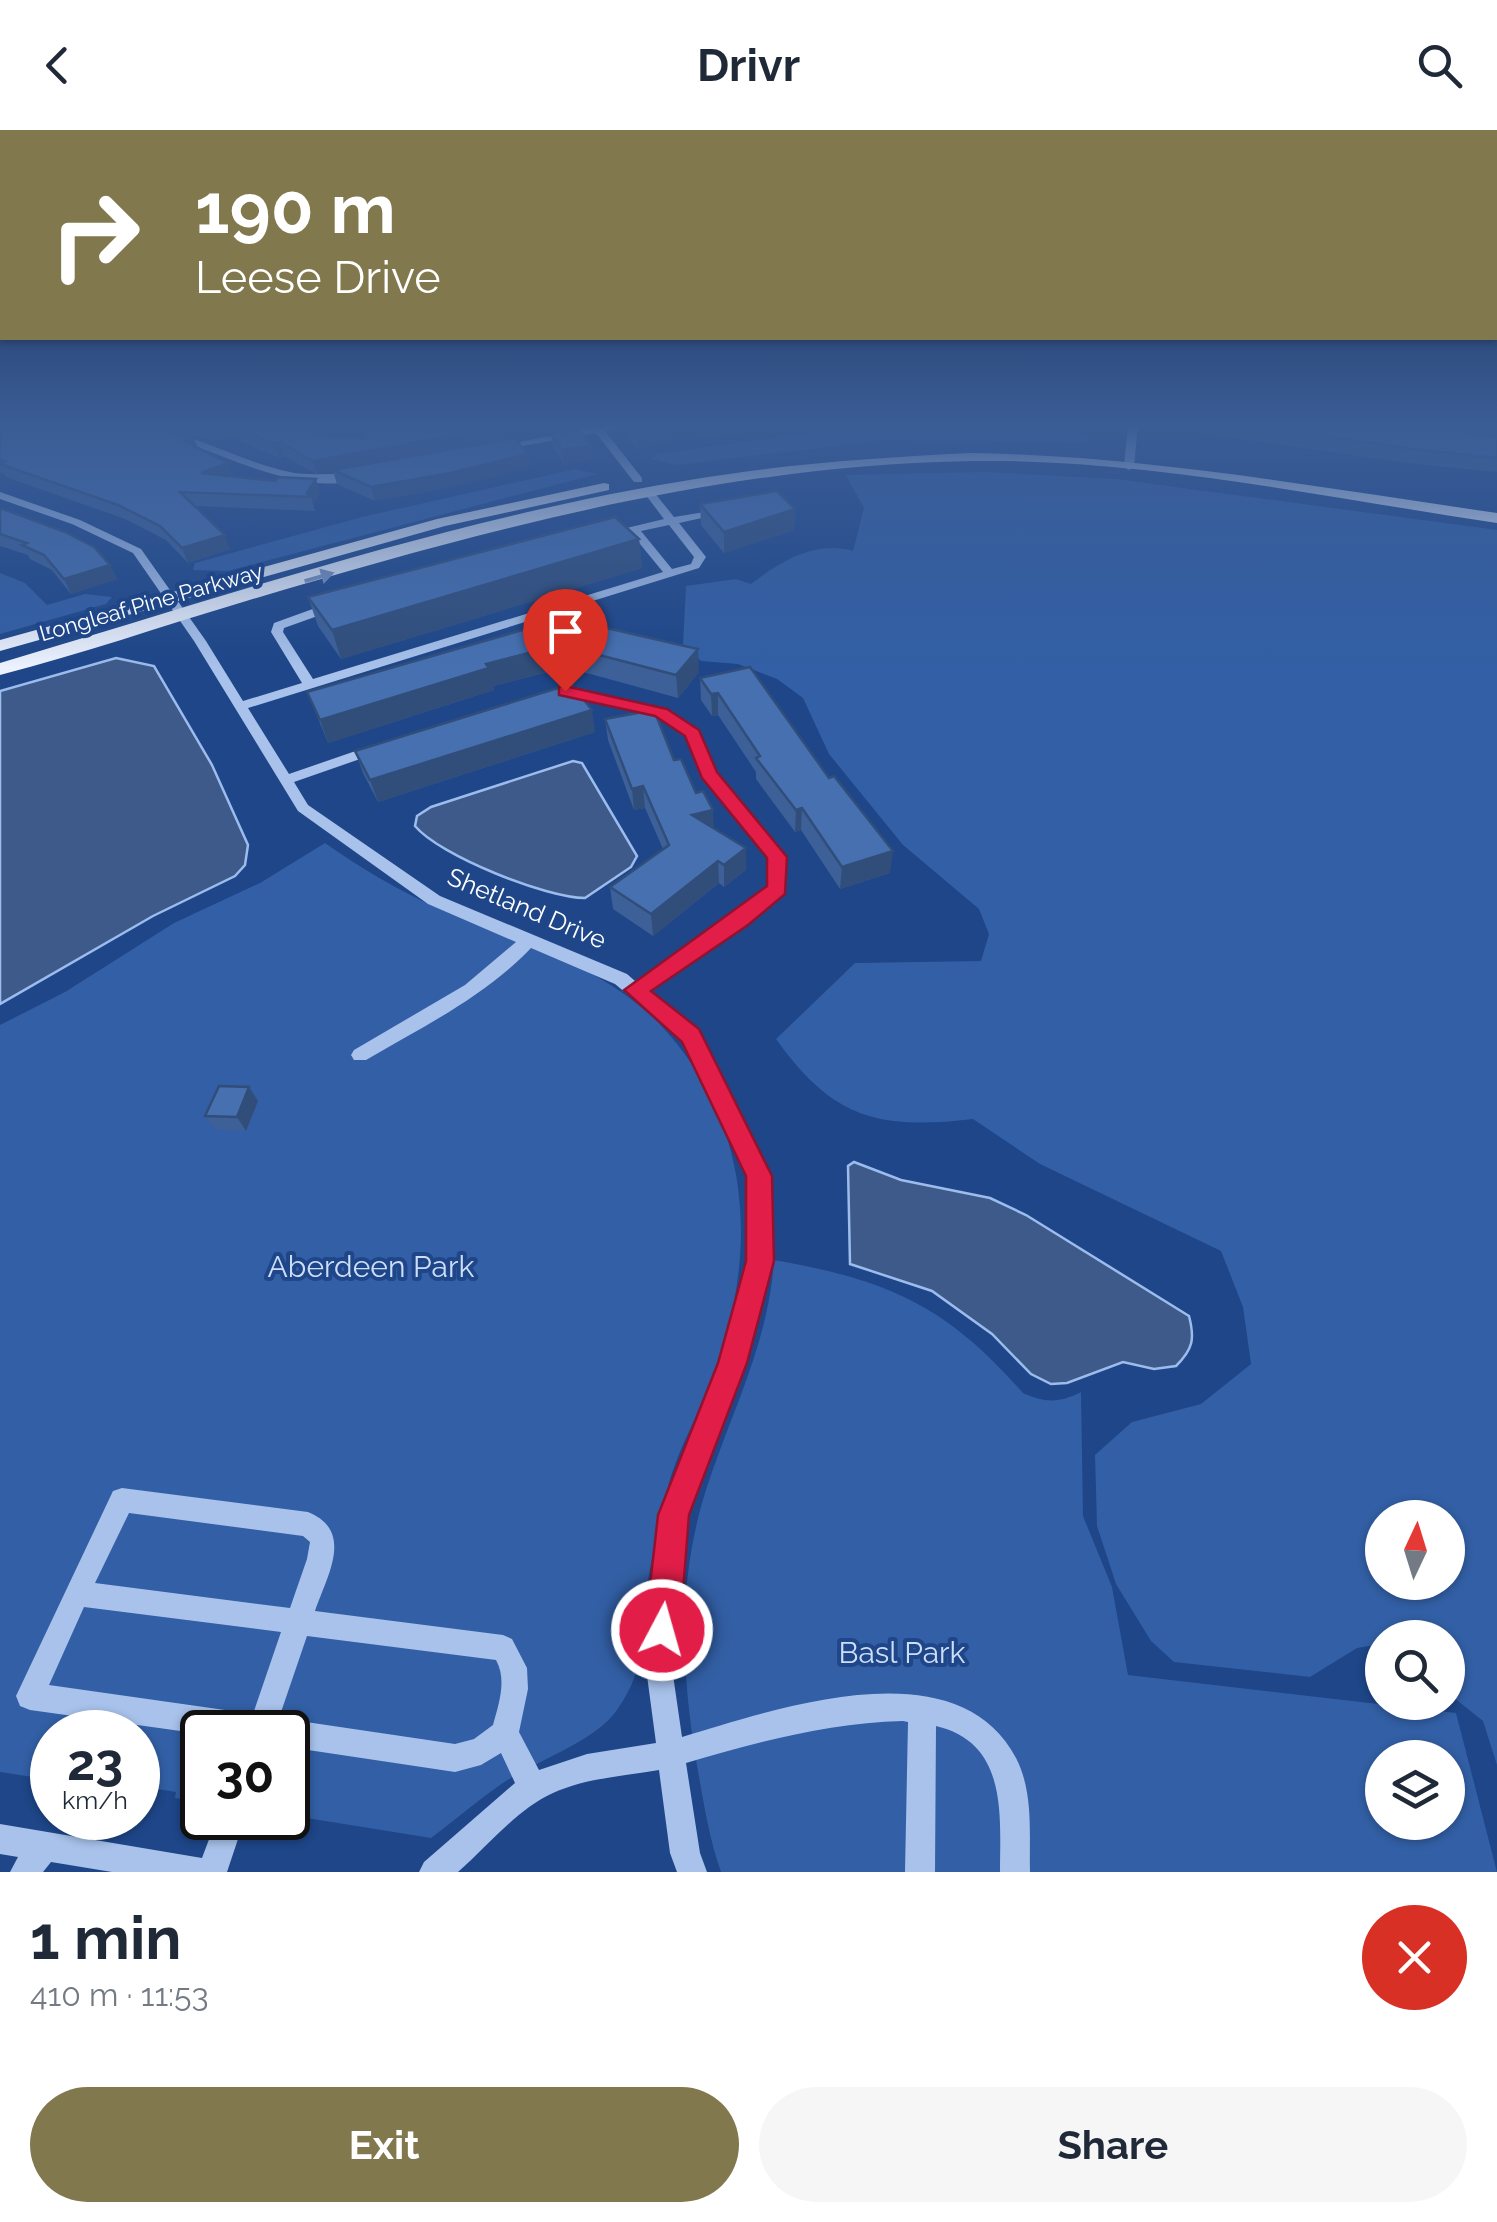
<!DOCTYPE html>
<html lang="en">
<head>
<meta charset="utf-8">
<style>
	body { margin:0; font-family:Raleway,sans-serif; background:#f6f6f7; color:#1f2937; height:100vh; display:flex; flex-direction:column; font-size:38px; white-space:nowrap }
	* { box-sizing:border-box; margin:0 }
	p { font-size:32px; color:#747a83 }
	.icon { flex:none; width:55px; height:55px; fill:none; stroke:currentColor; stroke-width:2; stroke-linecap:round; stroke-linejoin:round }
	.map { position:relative; height:1742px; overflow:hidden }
	.side { display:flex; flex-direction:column; background:#fff; flex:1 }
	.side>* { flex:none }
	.guide { position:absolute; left:0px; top:0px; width:1498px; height:210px; box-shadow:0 2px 8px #0004; background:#82784d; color:#fff; overflow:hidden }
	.needle { width:65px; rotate:4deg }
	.tools { position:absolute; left:1365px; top:1370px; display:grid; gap:20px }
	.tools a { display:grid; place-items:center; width:100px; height:100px; border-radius:50%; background:#fff; box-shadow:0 2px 8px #0004; font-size:50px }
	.speed { position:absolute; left:30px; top:1580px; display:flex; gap:20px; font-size:50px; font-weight:700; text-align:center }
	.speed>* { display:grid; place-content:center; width:130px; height:130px; border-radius:50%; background:#fff; box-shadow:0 2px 8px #0004; line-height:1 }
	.speed small { font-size:25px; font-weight:400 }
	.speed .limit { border:5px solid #111; border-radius:15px; background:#fff; color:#111 }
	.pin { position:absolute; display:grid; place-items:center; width:85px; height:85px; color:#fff; margin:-102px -42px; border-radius:50% 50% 50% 0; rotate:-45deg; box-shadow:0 0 10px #0007 }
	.pin .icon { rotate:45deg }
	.me { position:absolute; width:110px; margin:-55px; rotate:6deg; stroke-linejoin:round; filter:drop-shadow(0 0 8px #0008) }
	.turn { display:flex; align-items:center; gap:35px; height:210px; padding:0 30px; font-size:45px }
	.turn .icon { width:130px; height:130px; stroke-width:2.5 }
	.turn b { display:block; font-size:70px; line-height:85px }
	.round { display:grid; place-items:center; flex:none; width:105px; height:105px; border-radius:52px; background:#f6f6f7 }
	.head { display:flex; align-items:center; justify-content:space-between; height:170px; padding:0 30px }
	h1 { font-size:60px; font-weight:700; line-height:75px }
	.button { display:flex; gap:20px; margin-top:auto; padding:20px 30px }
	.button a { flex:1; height:115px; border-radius:60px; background:#82784d; color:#fff; font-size:40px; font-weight:700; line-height:115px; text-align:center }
	.button a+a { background:#f6f6f7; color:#1f2937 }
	header { display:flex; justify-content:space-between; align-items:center; height:130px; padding:0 30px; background:#fff; font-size:45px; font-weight:700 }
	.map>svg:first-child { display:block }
	.green { fill:#325fa5; fill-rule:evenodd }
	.water { fill:#3e5a8a; stroke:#9bbced; stroke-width:2.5 }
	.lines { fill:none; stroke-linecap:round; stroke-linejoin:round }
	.minor { fill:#a8c2eb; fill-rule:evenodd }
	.major { fill:#ecf2fe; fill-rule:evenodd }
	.wall { fill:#3c6097 }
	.shaded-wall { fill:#314e7b }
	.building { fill:#4670b0; stroke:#314e7b; stroke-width:2.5 }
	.oneway { fill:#7b93bd }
	.route { fill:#e11d48; stroke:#92132f; stroke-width:2.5 }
	.labels { text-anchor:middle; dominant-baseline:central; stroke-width:8; stroke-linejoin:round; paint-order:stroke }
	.far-street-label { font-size:22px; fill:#fff; stroke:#1e4688 }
	.street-label { font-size:25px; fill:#fff; stroke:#1e4688 }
	.near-park-label { font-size:30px; fill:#cddef8; stroke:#1e4688 }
</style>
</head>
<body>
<header><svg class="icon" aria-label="back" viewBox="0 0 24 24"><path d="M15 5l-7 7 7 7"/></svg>Drivr<svg class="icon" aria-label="search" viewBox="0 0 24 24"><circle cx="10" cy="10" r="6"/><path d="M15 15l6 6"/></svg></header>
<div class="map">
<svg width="1497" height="1742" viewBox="0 0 1497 1742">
	<rect width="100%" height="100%" fill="#1e4688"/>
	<g class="green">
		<path d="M877 294H1037L1091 307 1085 312 884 310 676 335 651 329 658 324Z"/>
		<path d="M576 339 597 344 227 441 193 440 195 433 362 387Z"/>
		<path d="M985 342 1116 349 1497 400V1635L1483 1591 1448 1563V1508H1382V1543L1375 1515 1357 1518 1310 1547 1174 1532 1151 1511 1116 1454 1097 1396 1095 1325 1132 1292 1201 1274 1251 1234 1243 1177 1221 1121 1040 1034 973 989C879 1000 833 989 776 909L855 833 981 831 989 804 979 779 903 715 829 624 803 568 777 549 738 534 701 531 683 515 686 456 736 449 751 454C780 432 815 410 853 421L864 378 846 345ZM1382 1388H1448V1452H1382Z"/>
		<path d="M0 443 25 453 47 475 85 464 112 467 106 474 0 504Z"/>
		<path d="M325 713C361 738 397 760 436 777 514 811 609 836 667 902 755 1002 757 1130 712 1249 698 1287 676 1322 667 1361 660 1391 653 1421 648 1450 640 1501 649 1535 617 1580 595 1612 535 1631 503 1653 478 1670 455 1690 431 1708L288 1685V1602H202V1672L175 1668 176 1662 157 1659 154 1666 138 1663V1602H52V1650L0 1642V895L65 862 174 793 260 753Z"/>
		<path d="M774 1130C888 1150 946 1175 1023 1263 1045 1273 1060 1273 1081 1262L1083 1386 1112 1457 1128 1545 1456 1583 1497 1742H721C708 1705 703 1668 696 1630 680 1531 677 1439 712 1342 737 1271 769 1207 774 1130ZM1382 1628H1448V1692H1382Z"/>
	</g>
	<g class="water">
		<path d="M116 528 154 536 212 635 248 715 245 735 235 746 153 786 0 874V561Z"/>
		<path d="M573 631 582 633 637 726 631 737 585 768C547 768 440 726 415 696L417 686 431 677Z"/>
		<path d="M854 1032 901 1050 990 1068 1026 1085 1189 1186C1195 1209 1193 1219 1176 1236L1154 1239 1123 1232 1067 1253 1051 1254 1031 1244 992 1204 932 1161 850 1134 848 1036Z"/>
	</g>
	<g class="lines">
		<g class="minor">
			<path d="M590 294H632L605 301 642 348V352H634L596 303 499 320 494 317 592 298Z"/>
			<path d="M1128 294H1138L1134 337 1129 340 1124 337Z"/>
			<path d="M175 303C214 314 250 334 290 342 310 347 348 341 361 347 311 371 222 323 172 308V304Z"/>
			<path d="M0 362 80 390 141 419 206 511 243 571 302 553 271 502 274 493 332 472H340V478L284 498 283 502 313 549 663 442 631 403 608 407 602 404 664 389 645 364 646 362H654L674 387 729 378V382L679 393 706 427 699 438 248 578 289 644 373 615H383V621L294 652 308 675 440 766 627 844 635 851 735 786 770 757 769 728 703 647 687 605 657 586 555 565V559L666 580 698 600 715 643 785 727 786 759 784 763 747 794 647 861 697 901 769 1046 771 1131 744 1233 685 1385 672 1538 682 1607C776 1579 957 1515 1016 1628 1034 1663 1029 1705 1030 1742H1000C1000 1685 1008 1613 936 1596L935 1742H905L908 1592 903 1591C827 1593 758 1612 686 1633L700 1723 707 1742H677L670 1723 659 1640C624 1646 586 1648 553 1663 516 1680 489 1715 458 1742H419L424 1732 515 1653 501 1623 481 1635 455 1642 288 1617V1602L202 1604 30 1580 20 1576 16 1566 113 1361 122 1358 308 1382C355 1401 327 1446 315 1481L503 1505 512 1509 527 1538 528 1559 519 1602 539 1640 587 1624 656 1613 646 1538 661 1385 722 1233 749 1131V1046L684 911 615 854 531 818C484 867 424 896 366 930H354L351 925 354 920 465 855 516 812 428 774 298 681 194 511 133 423 72 394 0 369ZM669 395 694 427 691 434 672 439 641 401ZM129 1383 303 1406 310 1412 307 1429 290 1478 95 1453ZM84 1477 281 1502 253 1584 49 1555ZM307 1506 496 1530C507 1550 499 1573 493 1595L474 1609 455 1614 279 1588Z"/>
			<path d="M217 1688H245L227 1742H112L51 1732 43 1742H10L18 1727 0 1724V1694L202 1728Z"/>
		</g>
		<g class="major">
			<path d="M971 323C1149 326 1322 358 1497 383V393C1323 367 1148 329 971 331 722 335 480 401 243 472 162 496 82 524 0 545V533C239 462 481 379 729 344 809 332 890 327 971 323Z"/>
			<path d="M604 353 609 354V360L445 396 0 521V510L437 389Z"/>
		</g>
	</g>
	<g class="wall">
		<path d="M0 294 193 307 198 318 228 333 233 346 320 363 313 374 315 381 195 376 230 419 188 433 166 410 125 389 6 347 3 343H0Z"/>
		<path d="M147 294H294L328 307 507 309 528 324 530 337 452 357 375 371 337 354 333 341 317 344 284 326 279 328 227 305 215 311Z"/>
		<path d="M623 294H667L670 311 637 319 623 300Z"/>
		<path d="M689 294H779V298L700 309Z"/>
		<path d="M1068 294H1097L1095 299Z"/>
		<path d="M1182 294H1497V342L1406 333 1181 300Z"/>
		<path d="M551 304 592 329 564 334 553 318Z"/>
		<path d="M700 374 795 379 794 400 724 423 701 395Z"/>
		<path d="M0 378 110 435 117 449 71 464 52 440 30 429 28 425 0 416Z"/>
		<path d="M639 409 642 438 341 529 318 496 308 467Z"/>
		<path d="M547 493 564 516 568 538 547 533 548 542 493 556 494 560 328 613 307 562Z"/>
		<path d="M580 520 699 542 678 568 583 542Z"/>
		<path d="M750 537 890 743 840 759 801 700 795 702 756 649V642L718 585 712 586 701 570 700 548Z"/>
		<path d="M605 589 674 630 696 663 713 698 746 718V740L724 757 719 753 653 806 613 779 610 757 663 719 645 678 634 680 608 610Z"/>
		<path d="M595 602 378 672 363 643 355 621Z"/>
		<path d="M258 971 246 1001 215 1000 205 986Z"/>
	</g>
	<g class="shaded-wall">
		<path d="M217 294H224L227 305 215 311 210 298Z"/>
		<path d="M708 294H779V298L700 309 699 296Z"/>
		<path d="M505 296 507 310 317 344 313 331Z"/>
		<path d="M670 298V311L637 319 636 305Z"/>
		<path d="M193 307 198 320 184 311Z"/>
		<path d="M280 312 284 326 279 328 274 314Z"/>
		<path d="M591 316 592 329 564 334 562 320Z"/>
		<path d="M528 324 530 337 452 357 375 371 371 357Z"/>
		<path d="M228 333 233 346 201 343Z"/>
		<path d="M316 349 320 363 313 374 311 367 307 363Z"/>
		<path d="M795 379 794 400 724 423V402Z"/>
		<path d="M225 405 230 419 188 433 182 418Z"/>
		<path d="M639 409 642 438 341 529 332 500Z"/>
		<path d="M110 435 117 449 71 464 64 449Z"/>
		<path d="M544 519 548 542 493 556 494 560 328 613 320 590 486 534Z"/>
		<path d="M698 519 699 542 678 568 676 545Z"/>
		<path d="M718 563V585L712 586 711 564Z"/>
		<path d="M592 580 595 602 378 672 370 650Z"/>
		<path d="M643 656 645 678 634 680 632 659Z"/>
		<path d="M802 678 801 700 795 702 796 680Z"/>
		<path d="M713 680 714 702 692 685Z"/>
		<path d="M746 718V740L724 757V735Z"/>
		<path d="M893 721 890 743 840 759 842 737Z"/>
		<path d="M718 731 719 753 653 806 651 784Z"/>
		<path d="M249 957 258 971 246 1001 237 987Z"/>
	</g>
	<g class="building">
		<path d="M0 294H145L193 307 184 311 228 333 201 343 275 351 278 347 316 349 307 363 311 367 180 362 225 405 182 418 160 396 118 375 0 334 5 331 0 330Z"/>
		<path d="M196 294H217L210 298Z"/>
		<path d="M229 294H294L328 307 366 308 363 302 405 294H503L505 296 313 331 280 312 274 314Z"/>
		<path d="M628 294H667L670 298 636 305Z"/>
		<path d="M1240 294H1413L1497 306V328L1412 319Z"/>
		<path d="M579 300 591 316 562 320 551 304Z"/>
		<path d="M514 308 528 324 450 343 371 357 333 340Z"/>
		<path d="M777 361 795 379 724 402 700 374Z"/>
		<path d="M0 378 65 402 94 417 110 435 64 449 44 425 22 415 27 413 0 404Z"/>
		<path d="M615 387 639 409 332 500 308 467Z"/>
		<path d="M547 493 564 516 537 510 544 519 486 534 489 538 320 590 307 562Z"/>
		<path d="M602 497 698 519 676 545 580 520Z"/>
		<path d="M750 537 829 648 834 646 893 721 842 737 802 678 796 680 756 628 760 626 718 563 711 564 700 548Z"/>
		<path d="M571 554 592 580 370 650 355 621Z"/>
		<path d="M654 580 674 630 681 629 696 663 703 661 713 680 692 685 746 718 724 735 718 731 651 784 610 757 669 715 643 656 632 659 605 589Z"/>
		<path d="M219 956 249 957 237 987 205 986Z"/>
	</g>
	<defs><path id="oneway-solid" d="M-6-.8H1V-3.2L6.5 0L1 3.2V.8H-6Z" transform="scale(2.5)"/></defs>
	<use class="oneway" href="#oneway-solid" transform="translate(319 447) rotate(-16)"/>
	<linearGradient id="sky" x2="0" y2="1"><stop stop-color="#10264b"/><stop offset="0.55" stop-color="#3b5d96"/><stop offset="1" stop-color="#3b5d96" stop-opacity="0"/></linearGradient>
	<rect width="1497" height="538" fill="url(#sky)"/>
	<path class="route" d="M565 556 667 579 699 600 717 642 787 727 785 764 748 795 651 861 699 899 772 1046 774 1131 747 1233 689 1385 680 1500 675 1512 662 1517 650 1512 645 1500 658 1385 718 1233 746 1131V1046L682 912 624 860 767 756V728L702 648 685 606 655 586 559 565V557Z"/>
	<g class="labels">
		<g class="far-street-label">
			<text transform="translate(151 472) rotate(-16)">Longleaf Pine Parkway</text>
		</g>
		<g class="street-label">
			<text transform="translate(527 778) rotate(23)">Shetland Drive</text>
		</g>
		<g class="near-park-label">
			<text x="371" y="1136">Aberdeen Park</text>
			<text x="902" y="1522">Basl Park</text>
		</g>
	</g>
</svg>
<div class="tools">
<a><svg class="needle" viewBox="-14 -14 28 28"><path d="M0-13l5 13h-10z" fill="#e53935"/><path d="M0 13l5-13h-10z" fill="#747a83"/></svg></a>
<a><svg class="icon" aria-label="search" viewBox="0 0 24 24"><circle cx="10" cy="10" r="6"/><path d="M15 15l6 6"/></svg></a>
<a><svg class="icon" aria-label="layers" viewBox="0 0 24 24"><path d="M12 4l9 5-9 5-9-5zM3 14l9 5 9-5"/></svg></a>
</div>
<div class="speed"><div>23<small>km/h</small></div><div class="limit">30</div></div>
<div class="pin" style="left:565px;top:561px;background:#d93025"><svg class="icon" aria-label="arrive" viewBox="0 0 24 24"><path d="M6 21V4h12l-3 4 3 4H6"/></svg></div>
<svg class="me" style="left:662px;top:1500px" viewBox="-20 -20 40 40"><circle r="17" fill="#e11d48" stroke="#fff" stroke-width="3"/><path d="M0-11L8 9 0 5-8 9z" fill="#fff"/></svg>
<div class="guide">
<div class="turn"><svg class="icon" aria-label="right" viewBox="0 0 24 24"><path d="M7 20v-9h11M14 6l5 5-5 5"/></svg><div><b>190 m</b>Leese Drive</div></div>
</div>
</div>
<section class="side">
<div class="head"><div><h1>1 min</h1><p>410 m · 11:53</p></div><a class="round" style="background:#d93025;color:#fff"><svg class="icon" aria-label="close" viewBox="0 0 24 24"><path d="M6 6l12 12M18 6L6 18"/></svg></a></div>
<div class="button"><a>Exit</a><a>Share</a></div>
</section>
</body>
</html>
